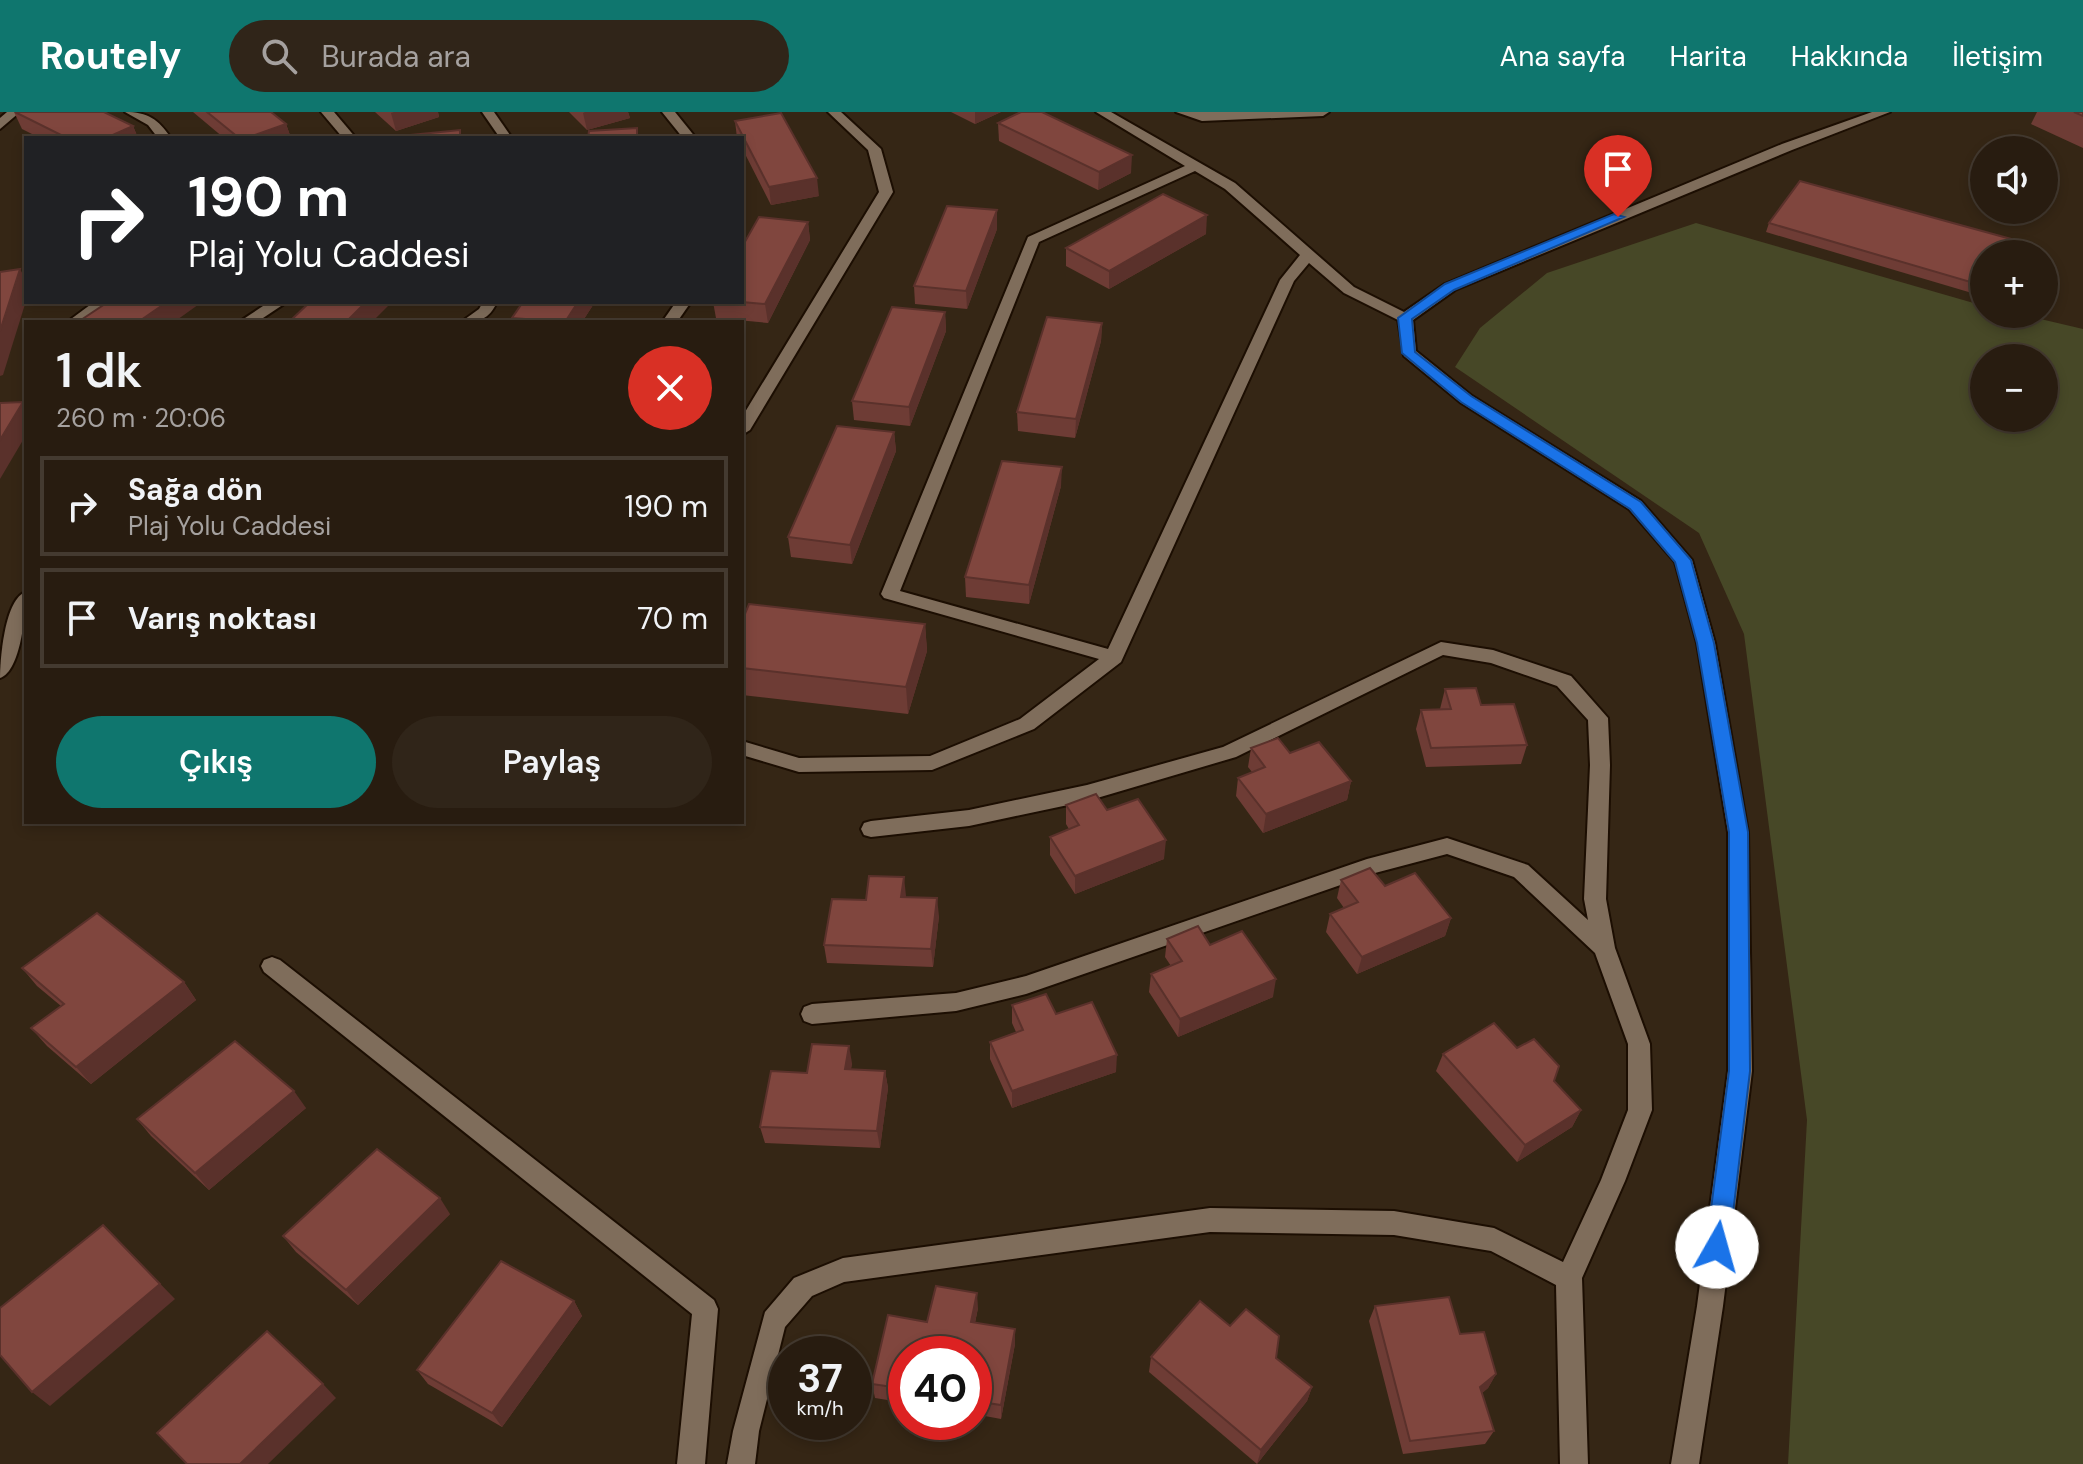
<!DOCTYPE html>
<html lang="tr">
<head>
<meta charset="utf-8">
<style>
	body { margin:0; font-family:"DM Sans",sans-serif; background:#302519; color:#f1f3f6; height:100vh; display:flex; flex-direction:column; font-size:30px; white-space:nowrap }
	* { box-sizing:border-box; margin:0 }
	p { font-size:26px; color:#a5a19f }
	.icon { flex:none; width:44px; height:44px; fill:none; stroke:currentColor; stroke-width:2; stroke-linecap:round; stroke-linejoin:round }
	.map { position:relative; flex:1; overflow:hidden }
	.panel { position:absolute; left:24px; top:208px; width:720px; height:504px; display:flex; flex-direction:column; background:#281c10; border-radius:0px; box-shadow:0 4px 12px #0003,0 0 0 2px #443a30 }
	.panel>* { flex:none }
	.top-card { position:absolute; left:24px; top:24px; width:720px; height:168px; border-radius:0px; box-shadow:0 4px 12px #0003,0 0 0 2px #443a30; background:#202124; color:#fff; overflow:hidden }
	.tools { position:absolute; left:1970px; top:24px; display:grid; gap:16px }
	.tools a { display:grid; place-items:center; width:88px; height:88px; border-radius:50%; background:#281c10; box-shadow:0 4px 12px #0003,0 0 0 2px #443a30; font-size:40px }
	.speed { position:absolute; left:768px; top:1224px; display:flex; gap:16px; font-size:40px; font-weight:700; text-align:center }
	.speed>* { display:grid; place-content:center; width:104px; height:104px; border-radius:50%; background:#281c10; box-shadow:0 4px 12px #0003,0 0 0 2px #443a30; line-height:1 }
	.speed small { font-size:20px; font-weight:400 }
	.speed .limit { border:12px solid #d22; background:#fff; color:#111 }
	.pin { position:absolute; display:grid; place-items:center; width:68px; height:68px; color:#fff; margin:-82px -34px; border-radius:50% 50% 50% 0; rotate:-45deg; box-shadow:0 0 8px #0007 }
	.pin .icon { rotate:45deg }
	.me { position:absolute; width:88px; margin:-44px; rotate:7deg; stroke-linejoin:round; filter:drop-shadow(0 0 6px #0008) }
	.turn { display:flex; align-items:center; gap:28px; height:168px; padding:0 32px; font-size:36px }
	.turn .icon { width:104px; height:104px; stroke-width:2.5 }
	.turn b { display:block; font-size:56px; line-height:68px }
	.round { display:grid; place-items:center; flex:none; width:84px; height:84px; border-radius:42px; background:#302519 }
	.summary { display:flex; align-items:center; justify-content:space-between; height:136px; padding:0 32px }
	h1 { font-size:48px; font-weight:600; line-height:60px }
	.button { display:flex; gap:16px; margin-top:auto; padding:16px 32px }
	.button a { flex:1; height:92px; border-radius:48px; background:#0f766e; color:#fff; font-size:32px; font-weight:600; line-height:92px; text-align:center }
	.button a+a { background:#302519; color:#f1f3f6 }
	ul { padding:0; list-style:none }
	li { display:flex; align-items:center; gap:24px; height:100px; margin:0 16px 12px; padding:0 16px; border:4px solid #443a30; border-radius:0px }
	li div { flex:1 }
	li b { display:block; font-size:30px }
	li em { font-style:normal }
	header { display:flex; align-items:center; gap:48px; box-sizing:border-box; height:112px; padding:0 40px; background:#0f766e; color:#fff }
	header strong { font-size:38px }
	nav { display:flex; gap:44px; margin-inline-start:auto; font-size:28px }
	.search { width:560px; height:72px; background:#302519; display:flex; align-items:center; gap:20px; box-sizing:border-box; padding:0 28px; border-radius:44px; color:#a5a19f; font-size:30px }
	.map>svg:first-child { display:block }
	.green { fill:#474827; fill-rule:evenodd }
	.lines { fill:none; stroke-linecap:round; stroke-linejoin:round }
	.minor-casing { stroke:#1c0e02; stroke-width:4 }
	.minor { fill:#7f6d5b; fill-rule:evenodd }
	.wall { fill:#6e3c35 }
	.shaded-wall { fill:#5a312b }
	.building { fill:#80463e; stroke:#5a312b; stroke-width:2 }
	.route { fill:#1a73e8; stroke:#114b97; stroke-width:2 }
</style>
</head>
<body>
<header>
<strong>Routely</strong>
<div class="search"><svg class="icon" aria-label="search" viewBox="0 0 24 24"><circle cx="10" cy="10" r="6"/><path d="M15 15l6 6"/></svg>Burada ara</div>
<nav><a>Ana sayfa</a><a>Harita</a><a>Hakkında</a><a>İletişim</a></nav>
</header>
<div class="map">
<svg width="2083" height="1352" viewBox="0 0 2083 1352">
	<rect width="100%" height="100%" fill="#352615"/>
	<path class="green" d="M1696 111 1984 194V202H2019L2083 217V1352H1788L1807 1008 1744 522 1699 421 1455 255 1480 216 1547 161ZM1984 246H2044V306H1984Z"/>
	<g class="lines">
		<g class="minor-casing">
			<g id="minor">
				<path d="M7 0H20L0 17V6Z"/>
				<path d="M125 0C148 0 158 7 171 26H158L148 13Z"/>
				<path d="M321 0H334L356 26H343Z"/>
				<path d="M482 0H494L512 26H500Z"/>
				<path d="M662 0H675L696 26H683Z"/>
				<path d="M828 0H841L881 37 893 80 750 318 742 323V305L879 80 868 38Z"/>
				<path d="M1096 0H1111L1235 71 1354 175 1404 200 1445 172 1782 32 1872 0H1890L1792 38 1455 178 1413 208 1416 239 1472 284 1641 389 1692 448 1715 531 1748 720 1752 959 1723 1194 1699 1352H1671L1697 1194 1728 959V720L1697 531 1675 450 1629 397 1460 290 1404 244 1398 208 1344 181 1309 151 1294 169 1121 550 1034 617 932 658 799 660 742 643V629L799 646 930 644 1020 607 1099 547 884 486 881 482 1028 125 1185 54ZM1195 59 1225 77 1300 143 1280 168 1108 537 900 479 1039 130Z"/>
				<path d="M1176 0H1329L1323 4 1202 9Z"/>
				<path d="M94 190H111L84 210H67Z"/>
				<path d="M269 190H287L257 210H239Z"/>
				<path d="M483 190H497C489 208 479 210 461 210L479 197Z"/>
				<path d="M676 190H691L677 210H662Z"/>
				<path d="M26 480C26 499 21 559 0 566 0 546 5 486 26 480Z"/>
				<path d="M1441 530 1493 538 1571 564 1608 606 1610 653 1606 787 1615 836 1650 932 1652 998 1625 1069 1582 1166 1588 1352H1560L1556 1173 1491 1139 1394 1123 1210 1120 844 1170 812 1184 785 1215 759 1319 755 1352H727L733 1319 765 1200 794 1166 843 1146 1210 1096 1394 1099 1494 1116 1563 1150 1601 1068 1628 998V932L1595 841 1514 765 1447 742 1375 761 1026 882 956 899 812 912 804 909 801 902 804 895 812 892 956 881 1026 864 1367 747 1447 726 1528 753 1588 808 1584 787 1590 653 1588 608 1557 574 1491 551 1443 543 1236 645 1087 689 969 714 871 725 864 723 861 717 864 711 871 709 969 698 1087 673 1223 635Z"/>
				<path d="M272 845 280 848 714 1188 718 1197 705 1352H677L692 1202 264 860 261 854 264 848Z"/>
			</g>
		</g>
		<use href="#minor" class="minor"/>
	</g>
	<g class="wall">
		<path d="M14 0H104L133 14 138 26H40L22 17Z"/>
		<path d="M193 0H271L286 12 291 26H224Z"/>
		<path d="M375 0H438L439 5 396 19Z"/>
		<path d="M569 0H628L630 6 587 18Z"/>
		<path d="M951 0H1001L975 12Z"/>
		<path d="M2037 0H2083V36L2031 12Z"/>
		<path d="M735 9 819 84 771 93 742 36V26H737Z"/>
		<path d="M998 11 1131 61 1098 78 999 29Z"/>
		<path d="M808 110 810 128 768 211 716 206 713 190H742Z"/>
		<path d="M1769 111 1984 142V180L1982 184 1766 120Z"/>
		<path d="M997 117 967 197 915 192 914 174Z"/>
		<path d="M1206 122 1109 177 1066 154V136Z"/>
		<path d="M523 190H595L582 210H513L512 206Z"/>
		<path d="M945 200 946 219 910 314 854 308 852 289Z"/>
		<path d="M1102 211 1101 229 1075 326 1018 319 1017 300Z"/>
		<path d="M894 320 896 339 852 452 791 445 788 425Z"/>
		<path d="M1061 374 1029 492 966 485 965 465Z"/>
		<path d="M742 509 925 512 927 539 908 602 742 583Z"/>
		<path d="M1445 577 1481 593 1527 633 1521 652 1426 655 1416 617 1421 598 1440 597Z"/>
		<path d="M1251 636 1290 641 1351 669 1347 688 1263 721 1236 684 1238 666 1252 660 1248 655Z"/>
		<path d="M1066 693 1107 698 1164 747 1075 782 1050 743V725L1069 717 1066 712Z"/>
		<path d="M1341 768 1385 774 1451 806 1445 824 1357 862 1326 820 1330 802 1344 796 1337 786Z"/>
		<path d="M905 785 939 804 933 855 827 851 824 833 866 788Z"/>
		<path d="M1167 827 1210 833 1273 885 1178 925 1149 880 1151 862 1171 854 1165 845Z"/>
		<path d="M22 856 184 870 196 888 91 972 47 934 31 916 61 894 37 874Z"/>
		<path d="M1012 893 1056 902 1116 960 1012 996 990 947V930L1016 920 1012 911Z"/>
		<path d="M1517 936 1554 969 1581 998 1572 1015 1517 1050 1436 959 1443 942Z"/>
		<path d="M852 951 851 957 885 959 888 976 880 1036 765 1031 760 1015 807 961Z"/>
		<path d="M306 996 209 1078 151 1024 137 1007Z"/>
		<path d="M450 1102 358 1193 296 1140 283 1124Z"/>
		<path d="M574 1189 582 1204 502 1315 428 1272 417 1258Z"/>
		<path d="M1375 1194 1460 1222 1496 1262 1488 1276 1482 1281 1494 1319 1485 1332 1403 1342 1369 1209Z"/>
		<path d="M978 1196 975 1211 1015 1232 1001 1307 974 1302V1242H906V1291L875 1286 872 1272 927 1210Z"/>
		<path d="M1230 1214 1276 1246 1312 1275 1307 1289 1257 1352 1149 1260 1151 1245Z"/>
	</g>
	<g class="shaded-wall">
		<path d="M394 0H438L439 5 396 19 391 1Z"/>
		<path d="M585 0H628L630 6 587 18 583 1Z"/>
		<path d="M975 0H1001L975 12Z"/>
		<path d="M286 12 291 26H246Z"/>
		<path d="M133 14 138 26H106Z"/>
		<path d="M1132 43 1131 61 1098 78 1099 60Z"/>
		<path d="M817 66 819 84 771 93 769 75Z"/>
		<path d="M997 98V117L967 197 966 179Z"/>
		<path d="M1207 103 1206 122 1109 177V159Z"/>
		<path d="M808 110 810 128 768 211 765 192Z"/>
		<path d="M20 157 26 168V189L3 263 0 264V219Z"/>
		<path d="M167 190H202L174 210H138Z"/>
		<path d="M366 190H392L372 210H346Z"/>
		<path d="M578 190H595L582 210H565Z"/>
		<path d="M945 200 946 219 910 314 909 295Z"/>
		<path d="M1102 211 1101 229 1075 326 1076 307Z"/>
		<path d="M23 290 26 295V323L0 367V328Z"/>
		<path d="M894 320 896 339 852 452 850 433Z"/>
		<path d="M1062 355 1061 374 1029 492V473Z"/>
		<path d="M925 512 927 539 908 602 906 575Z"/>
		<path d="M1351 669 1347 688 1263 721 1266 702Z"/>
		<path d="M1166 728 1164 747 1075 782V764Z"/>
		<path d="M904 765 906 784 903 803 901 785Z"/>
		<path d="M937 786 939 804 933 855 931 837Z"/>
		<path d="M1451 806 1445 824 1357 862 1362 845Z"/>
		<path d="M1276 867 1273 885 1178 925 1180 907Z"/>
		<path d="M184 870 196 888 91 972 76 955Z"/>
		<path d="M849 934 852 951 848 974 845 957Z"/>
		<path d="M1117 943 1116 960 1012 996V979Z"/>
		<path d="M885 959 888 976 880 1036 877 1019Z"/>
		<path d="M294 979 306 996 209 1078 195 1061Z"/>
		<path d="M1581 998 1572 1015 1517 1050 1525 1033Z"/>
		<path d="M440 1086 450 1102 358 1193 346 1178Z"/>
		<path d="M103 1113 175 1187 50 1294 32 1280Z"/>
		<path d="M977 1181 978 1196 972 1225 971 1210Z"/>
		<path d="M574 1189 582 1204 502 1315 492 1301Z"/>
		<path d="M1015 1217V1232L1001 1307V1293Z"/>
		<path d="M1496 1262 1488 1276 1473 1289 1480 1275Z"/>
		<path d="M323 1272 336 1286 268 1352H240Z"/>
		<path d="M1312 1275 1307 1289 1257 1352 1261 1338Z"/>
	</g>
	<g class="building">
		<path d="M15 0H104L133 14 106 26H67Z"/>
		<path d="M207 0H271L286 12 246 26H239Z"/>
		<path d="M1021 0H1042L1132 43 1099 60 998 11Z"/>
		<path d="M2074 0H2083V4Z"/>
		<path d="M781 1 817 66 769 75 735 9Z"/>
		<path d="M637 16V26H588L589 19Z"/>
		<path d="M460 18V26H411V23Z"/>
		<path d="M1800 69 2011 127 2003 142H1984V174L1769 111Z"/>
		<path d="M1163 82 1207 103 1109 159 1066 136Z"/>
		<path d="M947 94 997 98 966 179 914 174Z"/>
		<path d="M759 105 808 110 765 192 742 190V135Z"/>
		<path d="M20 157 0 219V160Z"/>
		<path d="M108 190H167L138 210H78Z"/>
		<path d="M310 190H366L346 210H289Z"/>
		<path d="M523 190H578L565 210 512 206Z"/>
		<path d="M892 195 945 200 909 295 852 289Z"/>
		<path d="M1047 205 1102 211 1076 307 1017 300Z"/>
		<path d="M23 290 0 328V291Z"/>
		<path d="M837 314 894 320 850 433 788 425Z"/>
		<path d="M1002 349 1062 355 1029 473 965 465Z"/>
		<path d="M749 492 925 512 906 575 742 556V509Z"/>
		<path d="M1476 576 1481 593 1514 592 1527 633 1431 636 1421 598 1451 597 1445 577Z"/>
		<path d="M1278 626 1290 641 1319 630 1351 669 1266 702 1238 666 1265 655 1251 636Z"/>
		<path d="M1096 682 1107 698 1138 687 1166 728 1075 764 1050 725 1079 713 1066 693Z"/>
		<path d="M1370 756 1385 774 1415 761 1451 806 1362 845 1330 802 1358 790 1341 768Z"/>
		<path d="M869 764 904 765 901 785 937 786 931 837 824 833 832 787 866 788Z"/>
		<path d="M97 801 184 870 76 955 31 916 64 892 22 856Z"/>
		<path d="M1198 814 1210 833 1242 819 1276 867 1180 907 1151 862 1182 849 1167 827Z"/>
		<path d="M1046 882 1056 902 1092 890 1117 943 1012 979 990 930 1023 918 1012 893Z"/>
		<path d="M1494 911 1517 936 1534 927 1559 954 1554 969 1581 998 1525 1033 1443 942Z"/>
		<path d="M235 929 294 979 195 1061 137 1007Z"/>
		<path d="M812 932 849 934 845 957 885 959 877 1019 760 1015 771 959 807 961Z"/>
		<path d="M377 1037 440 1086 346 1178 283 1124Z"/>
		<path d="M103 1113 160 1172 32 1280 0 1243V1196Z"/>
		<path d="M501 1149 574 1189 492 1301 417 1258Z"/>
		<path d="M936 1174 977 1181 971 1210 1015 1217 1001 1293 974 1289V1242H906V1277L872 1272 888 1203 927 1210Z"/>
		<path d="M1449 1185 1460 1222 1484 1220 1496 1262 1480 1275 1494 1319 1410 1329 1375 1194Z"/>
		<path d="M1200 1189 1230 1214 1246 1197 1279 1224 1276 1246 1312 1275 1261 1338 1151 1245Z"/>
		<path d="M267 1219 323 1272 240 1352H187L157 1321Z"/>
	</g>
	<path class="route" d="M1614 102 1624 105 1454 178 1412 207 1415 240 1471 284 1641 390 1691 448 1714 531 1748 720 1750 959 1729 1135 1725 1143 1717 1146 1709 1143 1706 1135 1729 959V720L1697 531 1675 450 1630 397 1461 290 1402 241 1398 206 1445 172Z"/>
</svg>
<div class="tools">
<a><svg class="icon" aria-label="sound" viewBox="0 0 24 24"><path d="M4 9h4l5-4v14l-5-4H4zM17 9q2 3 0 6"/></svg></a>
<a>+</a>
<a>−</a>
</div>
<div class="speed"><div>37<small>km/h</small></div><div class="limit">40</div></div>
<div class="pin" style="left:1618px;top:105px;background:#d93025"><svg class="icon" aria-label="arrive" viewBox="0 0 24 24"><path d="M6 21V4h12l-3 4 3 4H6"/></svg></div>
<svg class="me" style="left:1717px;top:1135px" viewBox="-20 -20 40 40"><circle r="19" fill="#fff"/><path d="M0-13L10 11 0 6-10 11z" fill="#1a73e8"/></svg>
<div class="top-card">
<div class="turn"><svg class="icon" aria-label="right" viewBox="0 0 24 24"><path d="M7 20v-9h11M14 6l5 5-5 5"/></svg><div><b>190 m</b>Plaj Yolu Caddesi</div></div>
</div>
<section class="panel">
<div class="summary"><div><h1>1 dk</h1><p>260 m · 20:06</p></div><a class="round" style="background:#d93025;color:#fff"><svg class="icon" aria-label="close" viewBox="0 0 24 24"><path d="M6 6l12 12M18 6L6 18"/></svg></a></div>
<ul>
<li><svg class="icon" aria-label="right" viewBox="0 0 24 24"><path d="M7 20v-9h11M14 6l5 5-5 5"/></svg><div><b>Sağa dön</b><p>Plaj Yolu Caddesi</p></div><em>190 m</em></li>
<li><svg class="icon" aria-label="arrive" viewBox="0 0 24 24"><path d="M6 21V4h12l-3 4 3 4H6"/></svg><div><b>Varış noktası</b></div><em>70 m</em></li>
</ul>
<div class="button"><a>Çıkış</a><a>Paylaş</a></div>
</section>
</div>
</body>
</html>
